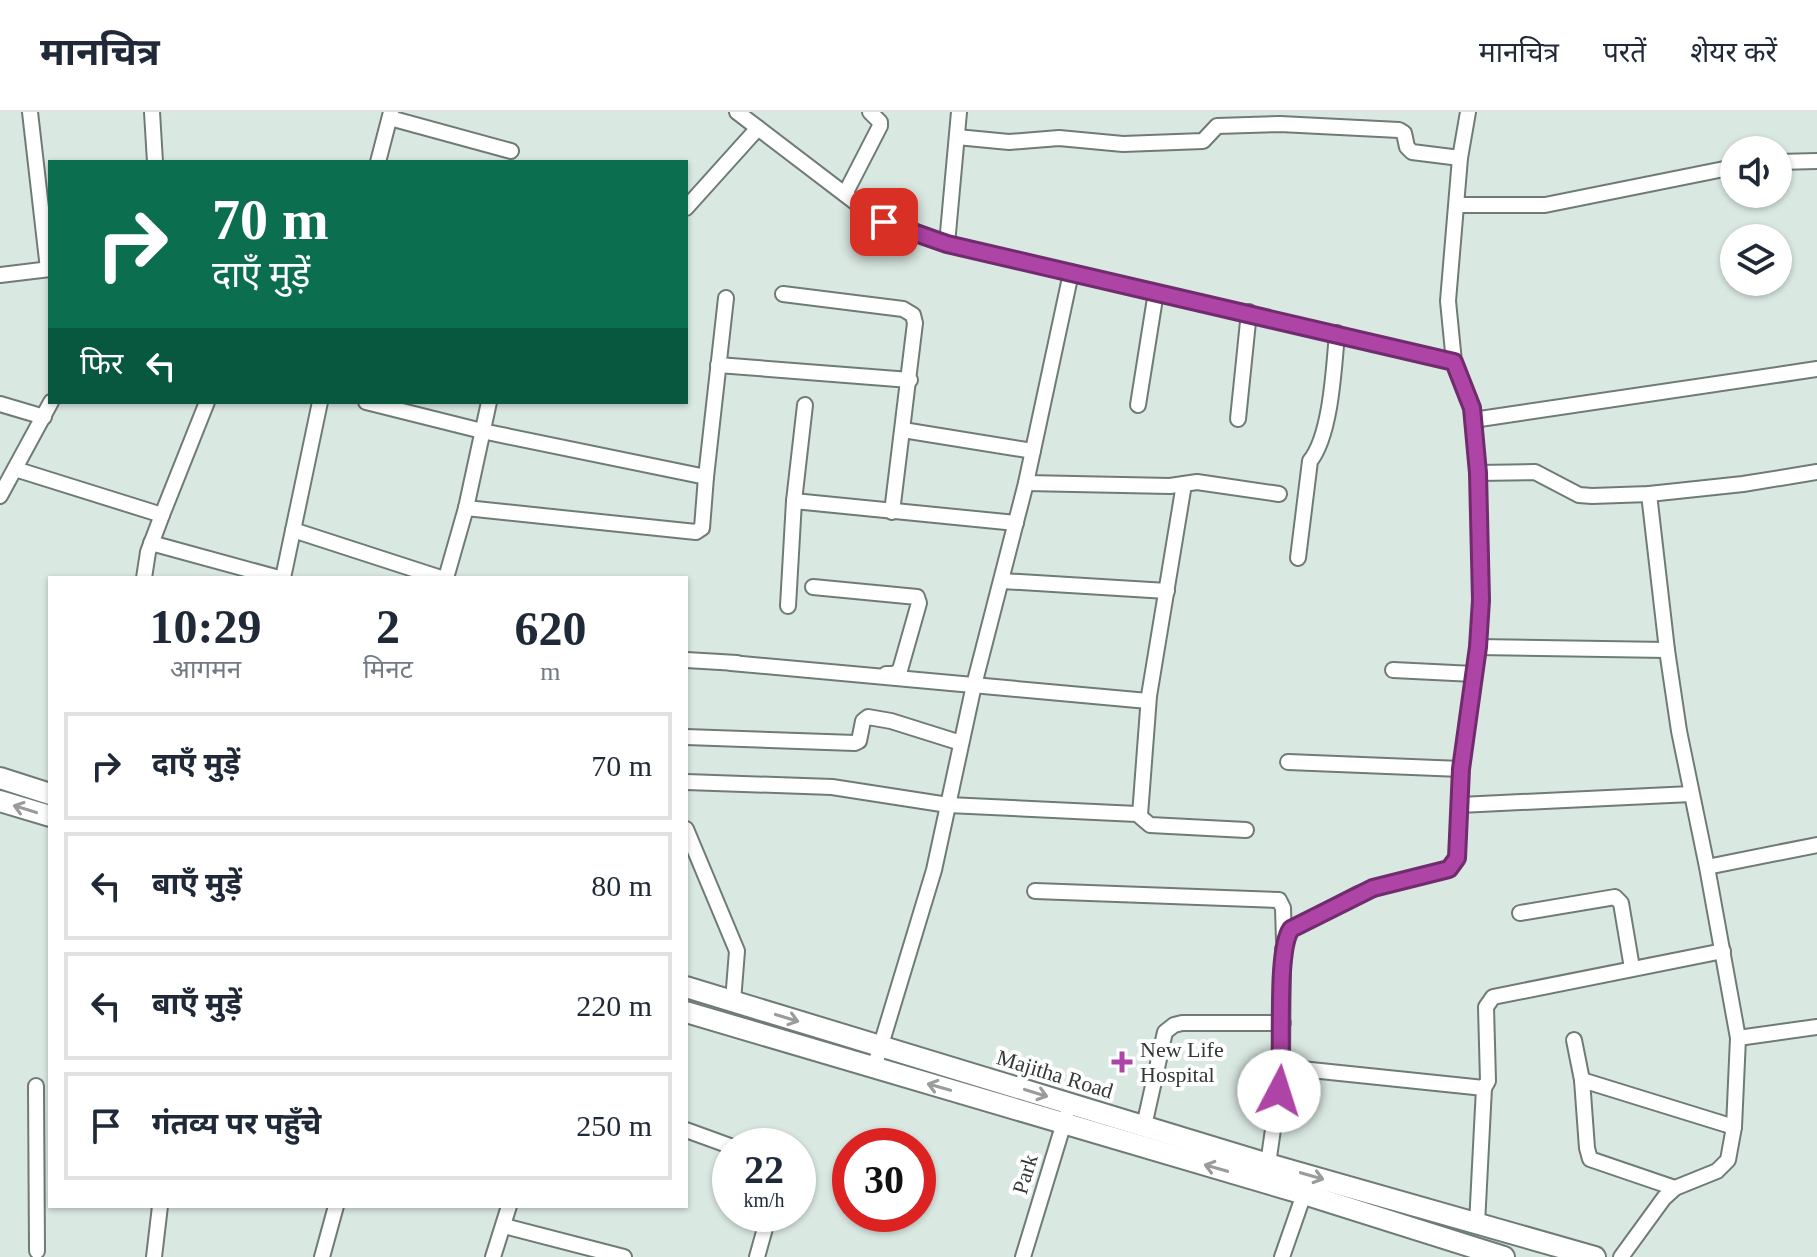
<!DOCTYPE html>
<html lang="hi">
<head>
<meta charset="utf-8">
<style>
	body { margin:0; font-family:"Times New Roman","Noto Sans Devanagari",serif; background:#f2f2f3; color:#1f2937; height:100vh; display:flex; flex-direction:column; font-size:30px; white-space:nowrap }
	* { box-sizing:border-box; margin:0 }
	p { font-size:26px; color:#747a83 }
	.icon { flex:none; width:44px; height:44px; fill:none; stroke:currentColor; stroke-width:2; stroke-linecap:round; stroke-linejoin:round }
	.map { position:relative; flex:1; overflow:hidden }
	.panel { position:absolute; left:48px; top:464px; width:640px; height:632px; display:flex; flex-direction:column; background:#fff; border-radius:0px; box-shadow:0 2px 6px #0004 }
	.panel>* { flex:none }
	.hud { position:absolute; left:48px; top:48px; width:640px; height:244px; border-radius:0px; box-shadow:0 2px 6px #0004; background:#0b6e4f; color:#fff; overflow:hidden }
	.tools { position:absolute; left:1720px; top:24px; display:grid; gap:16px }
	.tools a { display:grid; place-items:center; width:72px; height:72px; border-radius:50%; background:#fff; box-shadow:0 2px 6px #0004; font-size:40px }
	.speed { position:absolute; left:712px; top:1016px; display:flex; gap:16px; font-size:40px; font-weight:700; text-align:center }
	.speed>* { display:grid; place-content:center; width:104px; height:104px; border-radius:50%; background:#fff; box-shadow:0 2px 6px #0004; line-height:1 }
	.speed small { font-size:20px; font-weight:400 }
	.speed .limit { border:12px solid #d22; background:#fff; color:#111 }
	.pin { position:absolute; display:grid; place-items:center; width:68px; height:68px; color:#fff; margin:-34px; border-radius:16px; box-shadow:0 4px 12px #0006 }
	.me { position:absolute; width:88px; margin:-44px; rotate:5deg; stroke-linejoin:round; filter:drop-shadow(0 0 6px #0008) }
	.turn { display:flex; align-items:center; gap:28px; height:168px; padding:0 32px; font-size:36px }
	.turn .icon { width:104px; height:104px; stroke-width:2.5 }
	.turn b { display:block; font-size:56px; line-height:68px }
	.then { display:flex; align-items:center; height:76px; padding:0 32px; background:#0003; gap:16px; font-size:30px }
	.eta { display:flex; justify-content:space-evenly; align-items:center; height:136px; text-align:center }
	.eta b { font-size:48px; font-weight:600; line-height:56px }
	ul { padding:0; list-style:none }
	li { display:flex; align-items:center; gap:24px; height:108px; margin:0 16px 12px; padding:0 16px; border:4px solid #e0e1e3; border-radius:0px }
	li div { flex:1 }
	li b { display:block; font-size:30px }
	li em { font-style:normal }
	header { display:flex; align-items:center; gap:48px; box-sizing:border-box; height:112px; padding:0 40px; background:#fff; border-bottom:2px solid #e0e1e3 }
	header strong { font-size:38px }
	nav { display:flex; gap:44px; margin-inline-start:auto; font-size:28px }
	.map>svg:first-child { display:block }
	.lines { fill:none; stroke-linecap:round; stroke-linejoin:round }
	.street-casing { stroke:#6f7b76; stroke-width:18 }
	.secondary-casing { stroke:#6f7b76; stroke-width:24 }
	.street { stroke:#fff; stroke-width:14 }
	.secondary { stroke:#fff; stroke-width:20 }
	.oneway { stroke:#9a9c9b }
	.route-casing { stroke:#702c6c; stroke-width:20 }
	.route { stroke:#ad44a6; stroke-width:14 }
	.poi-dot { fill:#ad44a6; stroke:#fff; stroke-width:3 }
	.labels { text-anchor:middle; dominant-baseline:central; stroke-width:8; stroke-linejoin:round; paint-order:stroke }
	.poi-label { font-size:22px; fill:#343937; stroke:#fff; text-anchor:start }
	.street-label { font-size:22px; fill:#343937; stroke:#fff }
</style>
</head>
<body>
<header>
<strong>मानचित्र</strong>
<nav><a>मानचित्र</a><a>परतें</a><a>शेयर करें</a></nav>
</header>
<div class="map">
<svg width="1817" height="1145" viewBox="0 0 1817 1145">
	<rect width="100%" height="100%" fill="#dae8e2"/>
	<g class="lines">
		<g class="street-casing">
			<g id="street">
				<path d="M30 0 48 157"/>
				<path d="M152 0 155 50"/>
				<path d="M737 0 872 103 947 132 1454 250"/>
				<path d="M390 6 511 39"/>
				<path d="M957 25 1009 30 1059 26 1123 32 1203 29 1217 14 1280 12 1399 18 1404 21 1407 35 1412 40 1460 46"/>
				<path d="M378 50 391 0"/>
				<path d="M1778 50 1817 49"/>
				<path d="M845 82 880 14V10L870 0"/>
				<path d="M1457 93H1545L1734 55"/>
				<path d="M686 96 758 16"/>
				<path d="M947 132 959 0"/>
				<path d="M0 163 50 157"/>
				<path d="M783 182 903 197 913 203 915 211 892 400"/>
				<path d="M718 253 910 268"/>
				<path d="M366 290 482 319 706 365 726 186"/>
				<path d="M0 292 44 305"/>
				<path d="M1138 293 1156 180"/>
				<path d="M1238 307 1249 200"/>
				<path d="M1473 308 1817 257"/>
				<path d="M903 318 1033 339"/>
				<path d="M15 357 162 403 207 290"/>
				<path d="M1478 361 1535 360 1579 383 1592 384 1649 382 1743 372 1817 360"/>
				<path d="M1026 371 1170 374 1197 370 1279 382"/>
				<path d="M0 384 51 290"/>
				<path d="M794 389 805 293"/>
				<path d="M466 396 696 420 702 416 706 365"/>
				<path d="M293 418 441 466"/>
				<path d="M151 431 279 466"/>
				<path d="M1298 446 1310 349C1331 323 1334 255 1337 221"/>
				<path d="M144 466 148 440 162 403"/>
				<path d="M283 466 320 290"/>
				<path d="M446 466 466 396 489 290"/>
				<path d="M1002 469 1167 479"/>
				<path d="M813 475 917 485 919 491 900 558 894 562H886"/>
				<path d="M788 494 794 389 1016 411"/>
				<path d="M1478 535 1667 538"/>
				<path d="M686 548 737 551"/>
				<path d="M731 551 1148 589"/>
				<path d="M1393 558 1474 562"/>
				<path d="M686 625 855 631 859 629 863 609 868 605 891 609 961 631"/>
				<path d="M1288 650 1461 657"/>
				<path d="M686 670 832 675 948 693 1137 702 1150 713 1246 718"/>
				<path d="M1460 693 1691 682"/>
				<path d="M1140 703 1149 584 1184 372"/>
				<path d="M686 717 737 839 733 889"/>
				<path d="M1707 755 1817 733"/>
				<path d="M1035 779 1279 788 1283 796 1284 829"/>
				<path d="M1520 801 1615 785 1621 791 1632 856"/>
				<path d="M1738 926 1817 915"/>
				<path d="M1574 928 1582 968 1587 1036 1590 1047 1675 1076"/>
				<path d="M1282 955 1484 976 1488 969 1486 895 1493 885 1723 839"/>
				<path d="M874 956 934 758 974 573 1026 371 1071 161"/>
				<path d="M1582 968 1734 1015"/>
				<path d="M36 974 37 1139"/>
				<path d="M1144 1014 1165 920 1174 913 1182 911H1283"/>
				<path d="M686 1018 730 1034"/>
				<path d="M1267 1059 1282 955 1283 837 1291 817 1358 782 1385 773 1449 757 1457 746 1461 657 1478 535 1481 488 1478 361 1472 296 1454 250 1448 189 1460 46 1468 0"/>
				<path d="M1477 1112 1484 976"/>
				<path d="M504 1114 624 1145"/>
				<path d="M154 1145 160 1094"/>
				<path d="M322 1145 336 1094"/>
				<path d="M493 1145 509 1094"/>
				<path d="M757 1145 769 1102"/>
				<path d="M1023 1145 1066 1004"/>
				<path d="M1282 1145 1304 1082"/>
				<path d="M1621 1145 1664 1086 1675 1076 1717 1059 1728 1048 1734 1015 1738 926 1707 755 1679 619 1667 538 1649 382"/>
			</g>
		</g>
		<g class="secondary-casing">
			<g id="secondary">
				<path d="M0 666 50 682"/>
				<path d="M0 689 50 704"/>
				<path d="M686 875 1268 1052 1595 1145"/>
				<path d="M686 900 1304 1082 1504 1145"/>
			</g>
		</g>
		<use href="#street" class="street"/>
		<use href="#secondary" class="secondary"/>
	</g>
	<defs><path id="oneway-shaft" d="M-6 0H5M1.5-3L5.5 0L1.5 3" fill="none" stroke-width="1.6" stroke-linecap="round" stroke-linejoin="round" transform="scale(2)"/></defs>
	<g class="oneway">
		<use href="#oneway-shaft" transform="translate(25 697) rotate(-163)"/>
		<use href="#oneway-shaft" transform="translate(787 906) rotate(17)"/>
		<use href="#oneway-shaft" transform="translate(939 975) rotate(-164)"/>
		<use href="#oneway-shaft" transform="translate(1036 981) rotate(17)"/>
		<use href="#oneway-shaft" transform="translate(1216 1056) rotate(-164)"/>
		<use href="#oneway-shaft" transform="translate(1312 1064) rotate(16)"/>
	</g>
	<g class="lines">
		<g class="route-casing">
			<path id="route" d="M884 110 947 132 1454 250 1472 296 1478 361 1481 488 1478 535 1461 657 1457 746 1449 757 1373 776 1291 817C1275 840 1284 943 1279 979"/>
		</g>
		<use href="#route" class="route"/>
	</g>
	<path class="poi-dot" d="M1118 938h8v8h8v8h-8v8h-8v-8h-8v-8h8z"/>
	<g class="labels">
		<g class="poi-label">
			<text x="1140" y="937">New Life<tspan x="1140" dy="25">Hospital</tspan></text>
		</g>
		<g class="street-label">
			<text transform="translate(1055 962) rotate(17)">Majitha Road</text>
			<text transform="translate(1025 1062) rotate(-73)">Park</text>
		</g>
	</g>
</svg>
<div class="tools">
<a><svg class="icon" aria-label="sound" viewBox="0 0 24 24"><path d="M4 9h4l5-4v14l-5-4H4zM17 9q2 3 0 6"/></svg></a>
<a><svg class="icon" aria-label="layers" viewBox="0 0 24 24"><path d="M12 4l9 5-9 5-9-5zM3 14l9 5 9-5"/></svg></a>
</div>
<div class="speed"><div>22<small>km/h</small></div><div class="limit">30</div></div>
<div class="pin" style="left:884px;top:110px;background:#d93025"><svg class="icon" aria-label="arrive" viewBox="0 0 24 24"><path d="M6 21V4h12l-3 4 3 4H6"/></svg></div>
<svg class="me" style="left:1279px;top:979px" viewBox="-20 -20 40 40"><circle r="19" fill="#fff"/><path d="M0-13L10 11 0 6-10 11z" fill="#ad44a6"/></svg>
<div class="hud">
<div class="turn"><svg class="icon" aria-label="right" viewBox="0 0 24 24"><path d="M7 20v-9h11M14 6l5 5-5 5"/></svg><div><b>70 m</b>दाएँ मुड़ें</div></div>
<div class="then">फिर<svg class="icon" aria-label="left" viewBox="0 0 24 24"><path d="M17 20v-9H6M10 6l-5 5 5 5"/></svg></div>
</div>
<section class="panel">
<div class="eta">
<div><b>10:29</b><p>आगमन</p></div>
<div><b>2</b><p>मिनट</p></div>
<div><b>620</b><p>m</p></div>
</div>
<ul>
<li><svg class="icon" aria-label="right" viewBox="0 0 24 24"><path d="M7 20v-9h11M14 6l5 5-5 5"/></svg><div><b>दाएँ मुड़ें</b></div><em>70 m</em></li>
<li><svg class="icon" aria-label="left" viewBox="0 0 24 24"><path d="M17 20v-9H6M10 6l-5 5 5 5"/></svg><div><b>बाएँ मुड़ें</b></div><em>80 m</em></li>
<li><svg class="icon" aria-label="left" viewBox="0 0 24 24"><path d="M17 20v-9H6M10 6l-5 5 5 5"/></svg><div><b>बाएँ मुड़ें</b></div><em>220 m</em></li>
<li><svg class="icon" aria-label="arrive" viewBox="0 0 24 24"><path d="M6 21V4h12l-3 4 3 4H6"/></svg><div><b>गंतव्य पर पहुँचे</b></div><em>250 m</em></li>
</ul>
</section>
</div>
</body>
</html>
